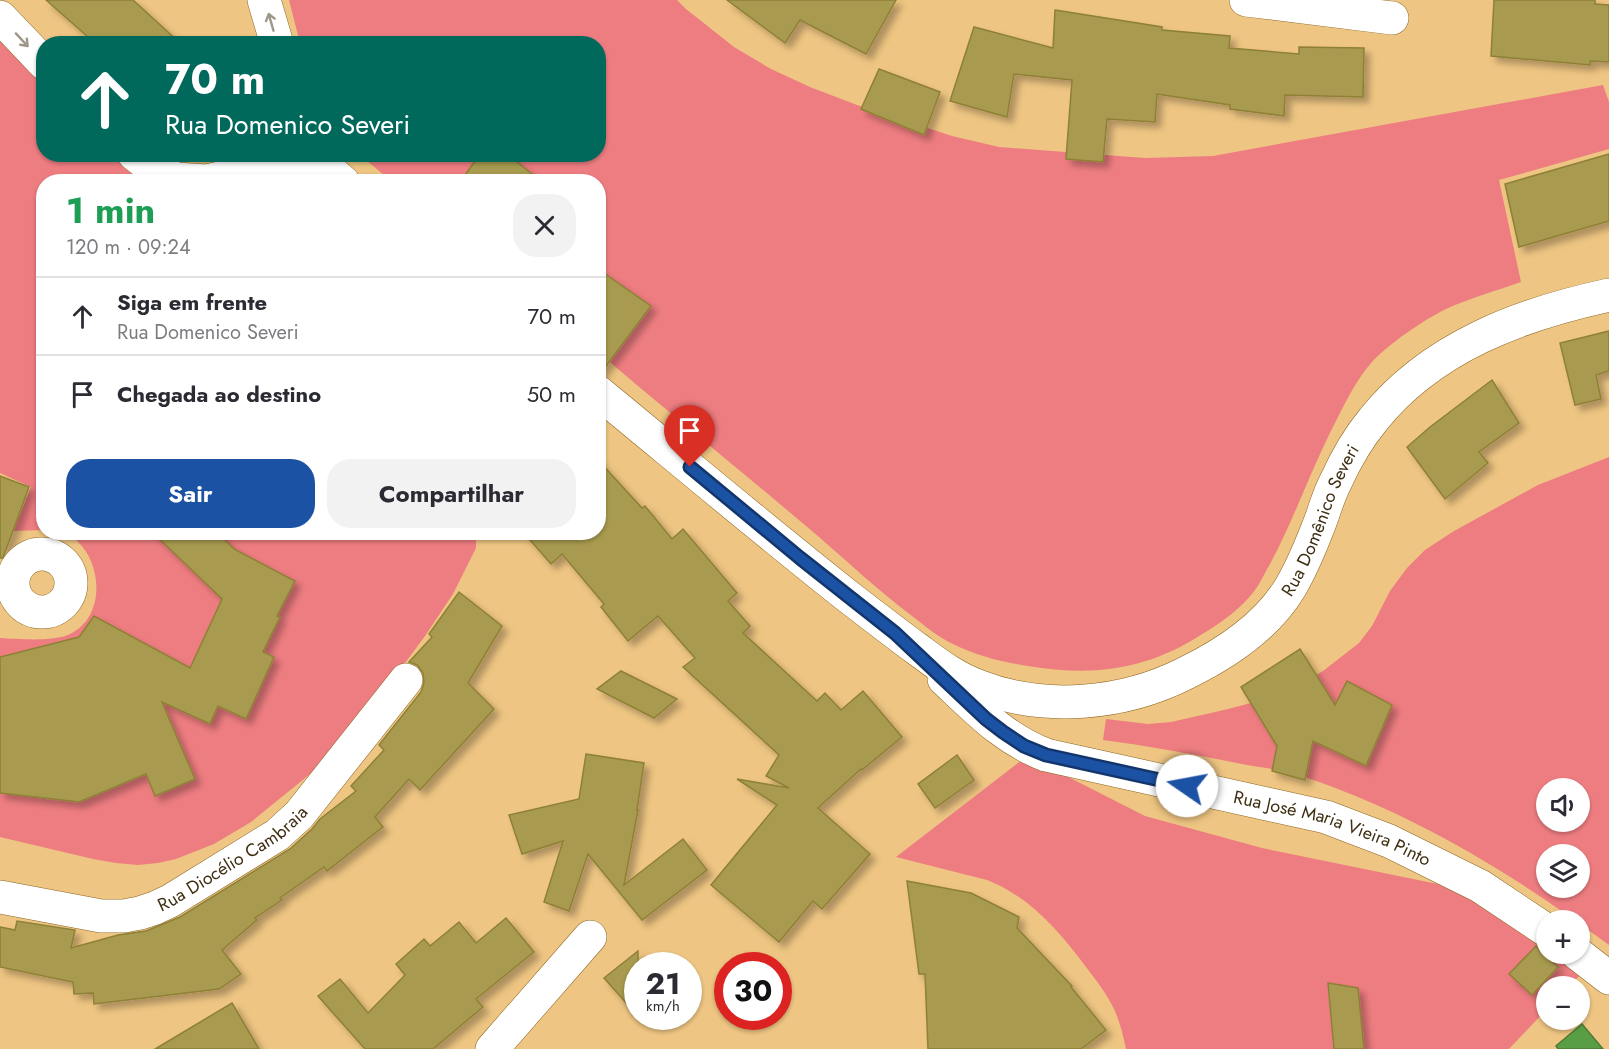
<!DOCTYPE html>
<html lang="pt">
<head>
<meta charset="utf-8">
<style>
	body { margin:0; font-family:Jost,sans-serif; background:#f2f2f3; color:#2b2b33; height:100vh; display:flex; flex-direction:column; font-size:22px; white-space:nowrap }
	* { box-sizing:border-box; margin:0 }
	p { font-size:20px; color:#7c7c81 }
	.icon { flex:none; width:33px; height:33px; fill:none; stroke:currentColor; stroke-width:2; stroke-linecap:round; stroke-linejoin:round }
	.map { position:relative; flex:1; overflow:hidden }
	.side { position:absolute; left:36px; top:174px; width:570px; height:366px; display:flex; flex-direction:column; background:#fff; border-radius:24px; box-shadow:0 2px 4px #0004 }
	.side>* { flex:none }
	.banner { position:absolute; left:36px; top:36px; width:570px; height:126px; border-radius:24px; box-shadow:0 2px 4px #0004; background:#00695c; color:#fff; overflow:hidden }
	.controls { position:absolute; left:1536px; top:778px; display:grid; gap:12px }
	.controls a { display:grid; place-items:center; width:54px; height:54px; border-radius:50%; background:#fff; box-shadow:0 2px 4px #0004; font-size:30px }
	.speed { position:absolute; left:624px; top:952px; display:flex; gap:12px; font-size:30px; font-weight:700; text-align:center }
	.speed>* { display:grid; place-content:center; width:78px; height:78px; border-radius:50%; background:#fff; box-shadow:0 2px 4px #0004; line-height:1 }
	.speed small { font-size:15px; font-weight:400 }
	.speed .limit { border:9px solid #d22; background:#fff; color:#111 }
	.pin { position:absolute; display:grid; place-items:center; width:51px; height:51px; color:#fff; margin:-62px -26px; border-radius:50% 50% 50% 0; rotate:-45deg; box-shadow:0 0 6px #0007 }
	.pin .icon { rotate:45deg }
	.me { position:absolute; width:66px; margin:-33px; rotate:282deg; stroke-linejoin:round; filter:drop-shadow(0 0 4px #0008) }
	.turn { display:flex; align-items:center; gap:21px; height:126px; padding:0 30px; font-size:27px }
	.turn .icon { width:78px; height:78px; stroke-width:2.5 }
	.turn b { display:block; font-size:42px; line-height:51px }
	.round { display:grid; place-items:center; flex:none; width:63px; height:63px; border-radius:24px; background:#f2f2f3 }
	.head { display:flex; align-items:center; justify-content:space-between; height:102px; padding:0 30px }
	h1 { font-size:36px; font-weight:700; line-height:45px; color:#1e9e55 }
	.button { display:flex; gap:12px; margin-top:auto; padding:12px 30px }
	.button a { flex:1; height:69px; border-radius:24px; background:#1c52a4; color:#fff; font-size:24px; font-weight:700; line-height:69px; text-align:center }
	.button a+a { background:#f2f2f3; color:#2b2b33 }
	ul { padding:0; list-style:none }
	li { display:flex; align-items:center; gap:18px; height:78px; padding:0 30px; border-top:2px solid #e1e1e2 }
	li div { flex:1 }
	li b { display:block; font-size:22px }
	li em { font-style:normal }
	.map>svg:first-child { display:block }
	.green { fill:#ee7d81; fill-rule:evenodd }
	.water { fill:#599e45; stroke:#517c36; stroke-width:1.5 }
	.building { fill:#a89a50; stroke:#8e8036; stroke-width:1.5; filter:url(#shadow) }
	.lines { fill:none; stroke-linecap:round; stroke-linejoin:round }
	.street-casing { stroke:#8b6621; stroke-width:34 }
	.street { stroke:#fff; stroke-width:33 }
	.oneway { stroke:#9e9688 }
	.route-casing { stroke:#12356b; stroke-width:15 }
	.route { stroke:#1c52a4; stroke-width:10 }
	.labels { text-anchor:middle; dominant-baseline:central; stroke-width:5; stroke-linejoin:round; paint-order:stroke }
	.street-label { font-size:18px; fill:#3e2e12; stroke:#eec582 }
</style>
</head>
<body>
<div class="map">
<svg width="1609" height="1049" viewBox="0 0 1609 1049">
	<defs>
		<filter id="shadow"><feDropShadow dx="5.5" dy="5.5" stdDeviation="3" flood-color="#0004"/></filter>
	</defs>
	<rect width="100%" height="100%" fill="#eec582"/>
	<g class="green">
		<path d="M289 0H677L686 9 734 47 771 69 810 87 857 105 952 136 999 147 1145 158 1213 156 1603 85 1609 102V149L1499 180 1521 282C1496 291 1470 298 1446 309 1425 319 1387 345 1372 362 1357 379 1347 399 1337 419 1312 467 1295 517 1270 564 1265 572 1261 582 1255 590 1242 608 1222 622 1204 633 1147 670 1094 677 1028 666 1002 662 977 656 953 644 938 637 925 626 912 616 880 592 850 564 819 537 746 475 672 415 599 353L598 182 391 181 360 155 598 154V44L300 43Z"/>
		<path d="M0 26 43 73 44 154 122 155 161 181 44 182 43 530 13 531 31 487 0 473Z"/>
		<path d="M1609 457V945L1580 924V921H1576C1490 860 1396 806 1295 774 1277 769 1256 767 1237 763 1193 754 1148 746 1103 740L1106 719 1148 724 1171 722 1224 710 1255 702 1303 683 1323 671 1359 643 1372 626 1390 591 1407 568 1425 550 1454 531 1538 485ZM1546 789H1580V822H1546ZM1546 855H1580V888H1546Z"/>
		<path d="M61 533H476V548L453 594 425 636 374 705 315 770 251 822 214 844 176 859 158 863 138 865 116 863 93 859 0 837V638C18 639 54 642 70 634 105 618 103 564 77 541 72 537 67 535 61 533Z"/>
		<path d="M1027 756 1145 816 1262 848 1467 890 1546 945V954H1558L1581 974 1569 987H1546V1010L1509 1049H1126C1123 1035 1120 1022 1114 1009 1107 994 1096 980 1086 967 1060 932 1029 896 987 880L896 857Z"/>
	</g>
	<path class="water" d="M1582 1024 1603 1049H1558L1556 1046Z"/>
	<g class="building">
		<path d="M46 0H133L181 44H96Z"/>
		<path d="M727 0H896L866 54 800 20 785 43Z"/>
		<path d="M1494 0H1595V4L1609 5V62L1590 61V65L1491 56Z"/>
		<path d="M1055 10 1162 27V30L1230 36 1229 48 1299 54V47L1364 48 1363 97 1285 95 1284 116 1230 109V105L1157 94 1155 122 1107 119 1103 162 1066 159 1072 80 1014 74 1007 117 950 101 974 27 1053 48Z"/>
		<path d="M879 69 940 92 924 135 861 109Z"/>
		<path d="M480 154H507L542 182H460Z"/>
		<path d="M1609 154V221L1519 247 1505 184Z"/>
		<path d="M598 269 651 306 600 374H598Z"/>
		<path d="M1609 331V371L1596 375 1601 399 1575 405 1560 343Z"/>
		<path d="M1492 380 1519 423 1479 452 1488 463 1445 499 1407 447 1430 427Z"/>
		<path d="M598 460 642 508 645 506 672 539 683 529 737 593 728 601 750 626 743 633 817 701 825 693 841 710 863 691 902 737 862 770 861 769 818 808 870 854 822 909 813 901 779 942 711 885 777 805 737 779 789 788 766 776 779 755 683 667 695 658 658 616 628 641 601 607 604 604 562 554 551 564 523 532H598Z"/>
		<path d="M0 476 29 487 3 558H0Z"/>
		<path d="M152 532H217L234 549 295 581 277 616 280 617 263 652 274 657 246 719 218 706 210 724 162 702 195 779 155 796 146 774 79 802 0 793V657L79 637 94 616 190 668 222 599Z"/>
		<path d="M459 592 502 626 468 683 494 709 420 790 409 779 375 817 383 827 327 871 324 867 280 898 282 900 255 918 257 920 222 950 241 974 219 989 94 1004 93 993 74 994 73 982 0 967V927L15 930 17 921 75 930 71 948 118 935 146 931 180 917 290 849 312 829 320 819 356 791 351 786 384 750 379 745 421 692 424 683 423 673 417 665 409 662 432 637 429 634Z"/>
		<path d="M1300 649 1335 705 1347 681 1392 705 1366 766 1313 741 1305 780 1272 771 1277 746 1241 687Z"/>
		<path d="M621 671 677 699 654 718 597 689Z"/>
		<path d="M586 754 644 763 637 810H638L624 885 683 839 707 870 642 920 588 854 569 911 544 902 563 841 522 854 509 815 579 799Z"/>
		<path d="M957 755 974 780 935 808 918 784Z"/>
		<path d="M907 881 971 893 1019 917 1017 928 1072 986 1071 987 1106 1030 1081 1049H928L925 974H919Z"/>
		<path d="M506 918 534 952 476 999 483 1007 433 1049H365L318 996 340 979 368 1013 405 975 396 964 424 939 430 946 459 922 476 943Z"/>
		<path d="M1536 946 1558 967 1532 995 1509 974Z"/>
		<path d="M638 951V1016L604 978Z"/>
		<path d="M1328 983 1358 988 1364 1049H1334Z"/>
		<path d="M232 1003 259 1049H155Z"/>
	</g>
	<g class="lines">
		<g class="street-casing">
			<g id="street">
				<path d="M264 0 277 44"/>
				<path d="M1246 0 1392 18"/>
				<path d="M0 17 44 63"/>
				<path d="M134 154 148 165 176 179 206 181 313 157"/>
				<path d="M312 154 313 157 343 182"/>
				<path id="s1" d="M598 392C682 461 765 531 850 598 872 615 894 632 917 649 936 663 955 678 978 686 1044 712 1123 705 1186 673 1225 654 1267 626 1290 588 1303 566 1313 541 1322 517 1326 505 1330 492 1336 481 1346 459 1358 438 1373 420 1431 347 1521 314 1609 295"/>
				<circle cx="42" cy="583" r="29"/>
				<path id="s2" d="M944 679C976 709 1004 739 1046 755L1326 817 1389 841 1480 886 1546 930"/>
				<path id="s3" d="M0 897 101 916H124L140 913 155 908 170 901 277 835 299 815 406 680"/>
				<path d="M1578 954 1609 978"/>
				<path d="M492 1049 590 937"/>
			</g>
		</g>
		<use href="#street" class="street"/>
	</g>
	<defs><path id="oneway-shaft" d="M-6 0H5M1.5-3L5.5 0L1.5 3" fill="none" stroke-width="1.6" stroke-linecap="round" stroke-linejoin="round" transform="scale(1.5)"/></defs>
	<g class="oneway">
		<use href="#oneway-shaft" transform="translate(271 22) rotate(-106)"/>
		<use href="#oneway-shaft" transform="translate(22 40) rotate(47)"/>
	</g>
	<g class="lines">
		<g class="route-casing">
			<path id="route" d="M690 467 800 558 895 633 986 719 1003 732 1024 746 1046 755 1187 786"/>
		</g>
		<use href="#route" class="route"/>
	</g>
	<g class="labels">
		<g class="street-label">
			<text stroke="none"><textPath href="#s1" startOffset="906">Rua Domênico Severi</textPath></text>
			<text stroke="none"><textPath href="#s2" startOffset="424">Rua José Maria Vieira Pinto</textPath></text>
			<text stroke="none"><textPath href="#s3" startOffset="250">Rua Diocélio Cambraia</textPath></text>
		</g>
	</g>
</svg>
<div class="controls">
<a><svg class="icon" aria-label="sound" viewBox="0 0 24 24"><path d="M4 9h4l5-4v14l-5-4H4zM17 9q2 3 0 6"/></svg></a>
<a><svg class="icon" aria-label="layers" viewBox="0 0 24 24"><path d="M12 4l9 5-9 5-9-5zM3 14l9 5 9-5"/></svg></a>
<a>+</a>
<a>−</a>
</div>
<div class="speed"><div>21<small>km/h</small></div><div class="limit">30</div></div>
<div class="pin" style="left:690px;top:467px;background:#d93025"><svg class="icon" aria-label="arrive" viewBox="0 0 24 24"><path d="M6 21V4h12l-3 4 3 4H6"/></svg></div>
<svg class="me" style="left:1187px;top:786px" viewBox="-20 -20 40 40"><circle r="19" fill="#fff"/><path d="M0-13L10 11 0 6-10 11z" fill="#1c52a4"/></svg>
<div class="banner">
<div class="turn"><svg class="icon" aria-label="ahead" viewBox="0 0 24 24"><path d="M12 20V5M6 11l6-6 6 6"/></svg><div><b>70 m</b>Rua Domenico Severi</div></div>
</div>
<section class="side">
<div class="head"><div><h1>1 min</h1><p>120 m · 09:24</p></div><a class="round"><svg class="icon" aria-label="close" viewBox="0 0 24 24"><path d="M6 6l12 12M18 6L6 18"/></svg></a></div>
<ul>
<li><svg class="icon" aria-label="ahead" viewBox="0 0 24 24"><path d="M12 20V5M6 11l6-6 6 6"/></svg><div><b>Siga em frente</b><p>Rua Domenico Severi</p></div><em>70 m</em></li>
<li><svg class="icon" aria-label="arrive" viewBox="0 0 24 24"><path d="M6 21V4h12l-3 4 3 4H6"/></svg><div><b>Chegada ao destino</b></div><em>50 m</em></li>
</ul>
<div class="button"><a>Sair</a><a>Compartilhar</a></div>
</section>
</div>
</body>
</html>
